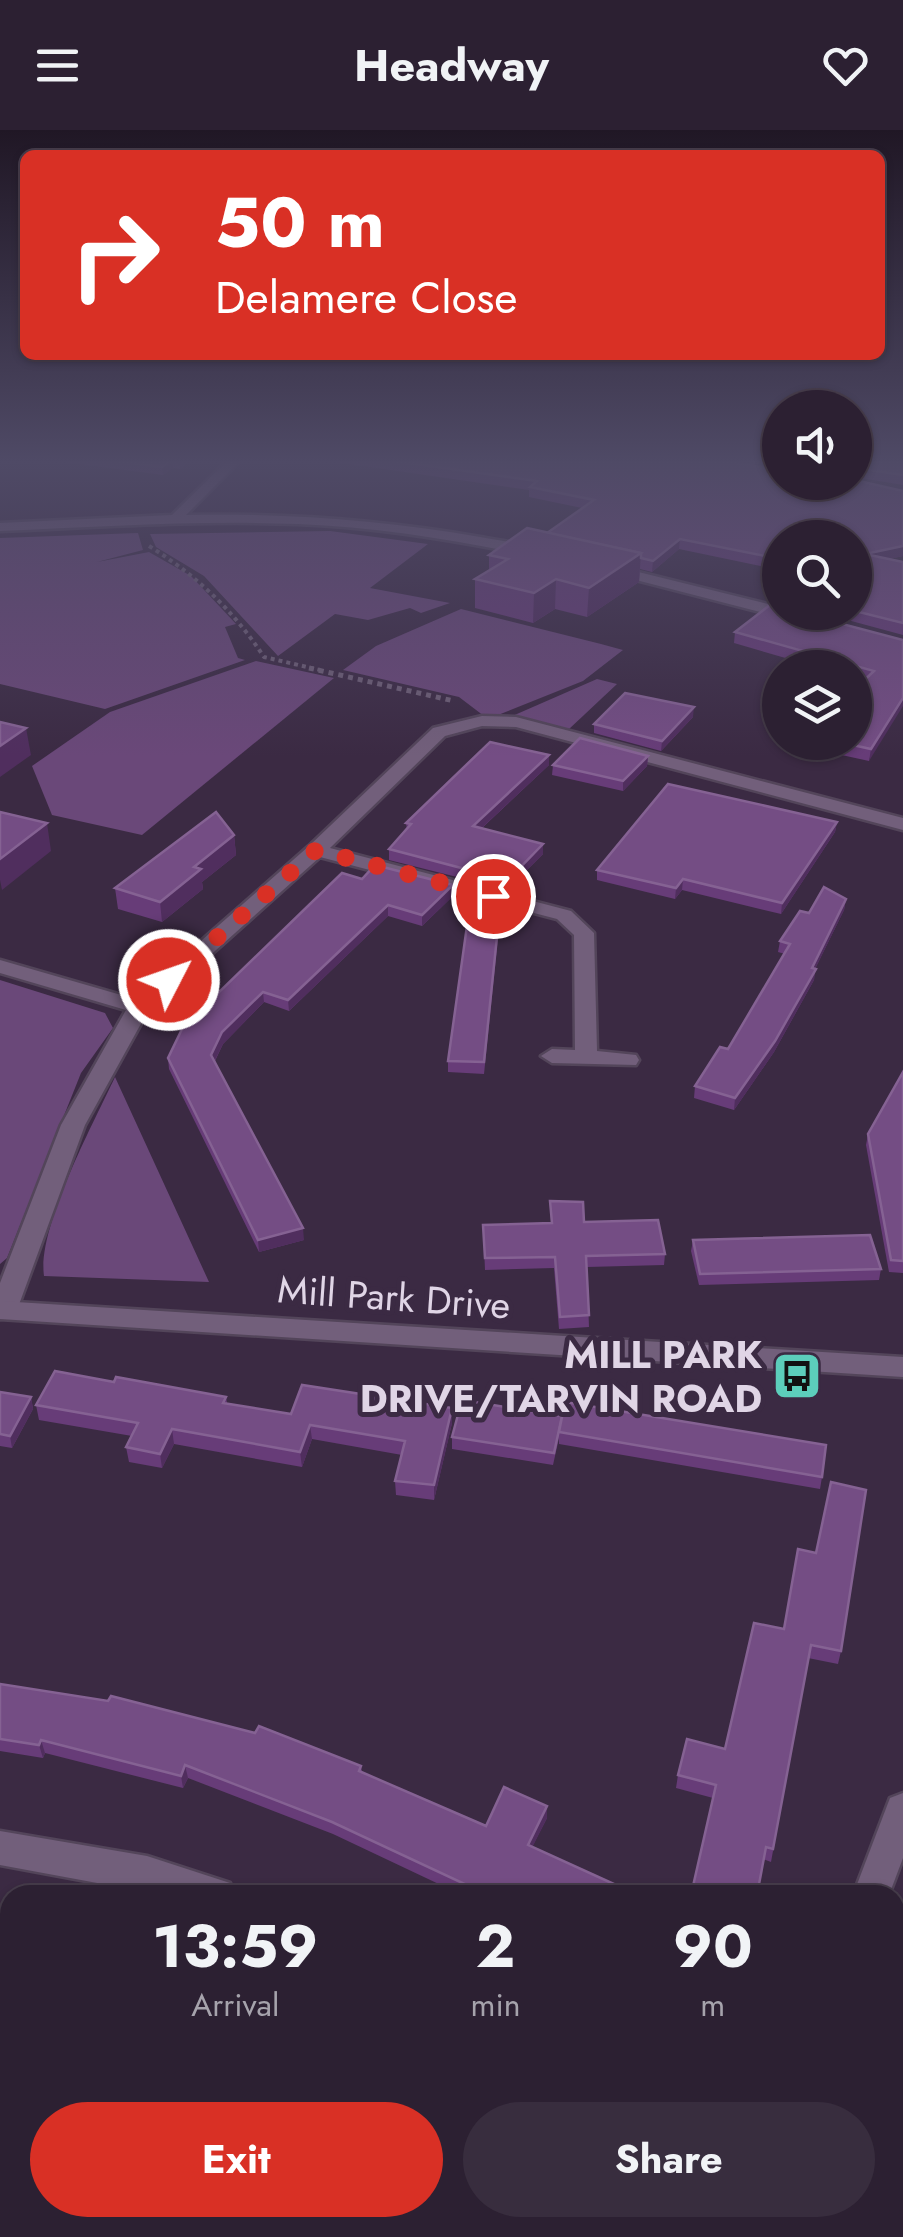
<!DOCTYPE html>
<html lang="en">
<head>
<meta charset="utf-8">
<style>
	body { margin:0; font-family:Jost,sans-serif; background:#382d3e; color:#f1f3f6; height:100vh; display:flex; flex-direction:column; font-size:38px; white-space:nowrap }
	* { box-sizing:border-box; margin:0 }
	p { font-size:32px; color:#a6a3ac }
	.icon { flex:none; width:55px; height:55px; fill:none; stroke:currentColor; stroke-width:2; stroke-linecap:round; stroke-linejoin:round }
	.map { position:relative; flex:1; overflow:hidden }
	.sheet { position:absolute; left:0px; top:1755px; width:905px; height:352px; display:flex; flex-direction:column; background:#2c2032; border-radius:30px 30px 0 0; box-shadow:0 2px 8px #0004,0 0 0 2px #483e4d }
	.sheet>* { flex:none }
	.hud { position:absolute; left:20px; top:20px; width:865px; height:210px; border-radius:15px; box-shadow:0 2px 8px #0004,0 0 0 2px #483e4d; background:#d93025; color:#fff; overflow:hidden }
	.controls { position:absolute; left:762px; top:260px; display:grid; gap:20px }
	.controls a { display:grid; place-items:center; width:110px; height:110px; border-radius:50%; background:#2c2032; box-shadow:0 2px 8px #0004,0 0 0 2px #483e4d; font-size:50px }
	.pin { position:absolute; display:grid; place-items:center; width:85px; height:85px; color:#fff; margin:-42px; border:5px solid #fff; border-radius:50%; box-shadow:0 2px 10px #0007 }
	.me { position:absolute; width:110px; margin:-55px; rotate:49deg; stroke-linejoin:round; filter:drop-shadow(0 0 8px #0008) }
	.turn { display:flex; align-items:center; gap:35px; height:210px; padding:0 30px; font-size:45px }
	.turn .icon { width:130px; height:130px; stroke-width:2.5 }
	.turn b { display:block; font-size:70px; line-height:85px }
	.eta { display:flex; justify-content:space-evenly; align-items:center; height:170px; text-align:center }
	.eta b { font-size:60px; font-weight:700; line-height:70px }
	.button { display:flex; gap:20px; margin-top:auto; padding:20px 30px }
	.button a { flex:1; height:115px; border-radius:60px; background:#d93025; color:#fff; font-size:40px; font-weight:700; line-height:115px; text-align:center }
	.button a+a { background:#382d3e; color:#f1f3f6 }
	header { display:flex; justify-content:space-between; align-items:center; height:130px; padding:0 30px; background:#2c2032; font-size:45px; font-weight:700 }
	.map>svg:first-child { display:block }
	.green { fill:#6a4879 }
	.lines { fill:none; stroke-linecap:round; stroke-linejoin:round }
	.minor-casing { stroke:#53455a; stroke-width:5 }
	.tertiary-casing { stroke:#53455a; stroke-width:5 }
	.path-far1 { stroke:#6e5f76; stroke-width:4; stroke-dasharray:4 4; stroke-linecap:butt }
	.path { stroke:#6e5f76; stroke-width:5; stroke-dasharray:5 5; stroke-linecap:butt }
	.minor { fill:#725f7b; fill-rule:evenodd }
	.tertiary { fill:#725f7b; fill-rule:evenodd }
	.wall { fill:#673c78 }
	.shaded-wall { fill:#502e5e }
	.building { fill:#744d84; stroke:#856293; stroke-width:2.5 }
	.route { stroke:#d93025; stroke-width:18; stroke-dasharray:0 32.4 }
	.labels { text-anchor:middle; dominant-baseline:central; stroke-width:10; stroke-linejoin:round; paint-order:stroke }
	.street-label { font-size:38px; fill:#e0d5e6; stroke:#3b2a43 }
	.poi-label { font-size:38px; font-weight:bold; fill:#e0d5e6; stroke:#3b2a43; text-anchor:end }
</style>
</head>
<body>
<header><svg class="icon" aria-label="menu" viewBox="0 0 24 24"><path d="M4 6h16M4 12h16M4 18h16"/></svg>Headway<svg class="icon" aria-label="heart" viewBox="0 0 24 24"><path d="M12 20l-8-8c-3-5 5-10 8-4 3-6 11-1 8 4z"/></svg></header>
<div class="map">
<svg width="903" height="2107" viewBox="0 0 903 2107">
	<rect width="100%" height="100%" fill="#3b2a43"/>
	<g class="green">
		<path d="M330 401 428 414 370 458 450 473 421 483 410 478 368 490 335 484 278 526 204 446 156 417 150 404Z"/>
		<path d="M138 403 143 420 97 432 149 422 191 446 236 494 225 497 238 528 245 530 105 579 0 554V408Z"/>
		<path d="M461 479 601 514 623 520 583 551 498 585 484 586 459 567 343 540 376 516Z"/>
		<path d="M256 531 334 548 142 705 52 685 32 636 110 582Z"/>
		<path d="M597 549 617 554 568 600 510 587Z"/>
		<path d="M0 850 105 883 113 898 81 943 7 1128 0 1134Z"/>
		<path d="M115 947 209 1152 44 1146C37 1098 94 992 115 947Z"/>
	</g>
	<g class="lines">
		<g class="minor-casing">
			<g id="minor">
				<path d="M482 586 516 587 903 688V700L516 597 482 596 445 606 330 718 571 781 594 803 597 921 636 925 639 930 636 935 552 933 541 926 552 919 575 920 574 805 557 789 320 727 148 881 85 995 17 1180 13 1187 0 1189V1153L61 995 126 880 0 843V830L135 869 309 716 433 598Z"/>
				<path d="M903 1663V1728L889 1765H853L890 1668Z"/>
				<path d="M0 1701 147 1726 230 1753 235 1765H162L0 1735Z"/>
				<path d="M724 2098H766L763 2107H720Z"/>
			</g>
		</g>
		<g class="tertiary-casing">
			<g id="tertiary">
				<path d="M227 331H240L186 385C285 383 382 390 480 407 498 411 524 412 539 422L532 426C455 410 377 397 298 394 198 390 99 397 0 401V393L172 385Z"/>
				<path d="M610 435 780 477V482H787L780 487 605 442V436Z"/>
				<path d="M0 1171 903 1227V1247L0 1189Z"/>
			</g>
		</g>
		<path class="path-far1" d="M149 416C197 446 233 480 264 527L320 540"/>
		<path class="path" d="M309 538 454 571"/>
		<use href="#minor" class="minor"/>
		<use href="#tertiary" class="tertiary"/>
	</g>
	<g class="wall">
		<path d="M56 331H188L180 339 173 338 163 345Z"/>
		<path d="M328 331H723L903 361V426L888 429 903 432V505L818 482H855V408H780V440L679 419 652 442 640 439 639 452 587 487 555 479 533 493 475 478V449L489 441V425L547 403 582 378 529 367V360Z"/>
		<path d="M744 331H780V334Z"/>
		<path d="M855 331H903V355L855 347Z"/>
		<path d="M735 502 903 510 869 631 805 617V612H855L864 550 855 547V538H820L734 513Z"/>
		<path d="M693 587 661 621 594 603V594Z"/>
		<path d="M549 625V635L482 698 543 724 507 760 475 752V744L469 750 389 730V719L407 700 406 693Z"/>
		<path d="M648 626 647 636 623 661 552 645 553 635Z"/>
		<path d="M837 692 835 702 781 784 682 760 675 769 597 750V740Z"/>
		<path d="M234 705 236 725 202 752 203 759 162 792 118 779 115 758Z"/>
		<path d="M362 749 453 766 422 796 388 786 289 881 264 872 223 914 215 931 304 1110 259 1122 169 939 168 928Z"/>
		<path d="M846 769 844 780 815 839 814 850 774 922 734 980 694 968 695 956 728 919 785 824 778 822 780 811 809 783Z"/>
		<path d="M501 778 484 944 448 942V931Z"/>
		<path d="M903 942V1143L889 1142 866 1015 868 1004Z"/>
		<path d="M550 1071 584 1092 665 1124 664 1135 587 1137 589 1197 559 1199 554 1138 485 1140 483 1095 551 1093Z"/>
		<path d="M693 1110 881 1139 879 1150 699 1155 691 1121Z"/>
		<path d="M114 1252 226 1267 227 1273 291 1284 452 1293 434 1370 396 1365 395 1351 402 1325 312 1309 302 1337 174 1314 162 1338 129 1332 126 1317 132 1306 39 1290 36 1275Z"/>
		<path d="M0 1262 31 1267 33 1279 12 1318 0 1316Z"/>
		<path d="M462 1270 822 1347 820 1359 559 1314V1308L553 1335 452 1319V1307Z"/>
		<path d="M754 1493 841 1521 838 1534 808 1528 771 1732 763 1729 713 1668 676 1658 678 1645 725 1619Z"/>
		<path d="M0 1554 361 1636 362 1642 486 1696 547 1676V1688L532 1717 638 1765H462L333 1704 188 1648 183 1658 45 1623 43 1628 0 1621Z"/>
		<path d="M0 1800 10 1805V1890L0 1884Z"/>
	</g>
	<g class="shaded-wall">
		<path d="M172 331 173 338 163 345 162 337Z"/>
		<path d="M179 331H188L180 339Z"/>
		<path d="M680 409 679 419 652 442 653 431Z"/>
		<path d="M903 416V426L864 435 865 424Z"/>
		<path d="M641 423 639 452 587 487 589 458Z"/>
		<path d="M556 449 555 479 533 493 534 463Z"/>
		<path d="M903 568V576L869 631 871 619Z"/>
		<path d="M694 577 693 587 661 621 662 611Z"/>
		<path d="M26 598 31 625 0 647V616Z"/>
		<path d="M549 625V635L473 706V696Z"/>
		<path d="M648 626 647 636 623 661V651Z"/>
		<path d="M837 692 835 702 781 784 782 773Z"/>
		<path d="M47 693 51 721 2 760 0 750V729Z"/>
		<path d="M234 705 236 725 202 752 203 759 162 792 160 772 194 737Z"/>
		<path d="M543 714V724L507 760 508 750Z"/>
		<path d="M476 733 475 744 469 750V740Z"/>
		<path d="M683 749 682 760 675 769 676 758Z"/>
		<path d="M453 755V766L422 796V785Z"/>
		<path d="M846 769 844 780 815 839 814 850 774 922 734 980 735 968 812 838Z"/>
		<path d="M388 775V786L289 881 288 870Z"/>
		<path d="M263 862 264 872 223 914 212 936 211 925 222 902Z"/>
		<path d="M303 1098 304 1110 259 1122 258 1110Z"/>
		<path d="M31 1267 33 1279 12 1318 10 1306Z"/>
		<path d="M452 1278V1293L434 1370V1355Z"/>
		<path d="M310 1295 312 1309 302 1337 300 1322Z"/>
		<path d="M172 1299 174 1314 162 1338 160 1324Z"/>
		<path d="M41 1610 45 1623 43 1628 39 1615Z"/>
		<path d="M185 1635 188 1648 183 1658 181 1646Z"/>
		<path d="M547 1676V1688L527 1728 528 1715Z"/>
		<path d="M593 2098H597L593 2107H589Z"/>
	</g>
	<g class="building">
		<path d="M116 331H171L162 337Z"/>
		<path d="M394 331H723L780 340V352H855V350L903 361V416L865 424 903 432V493L855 481V408H780V429L680 409 653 431 641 428V423L547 403 594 370 530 357 537 351Z"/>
		<path d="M855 331H903V345L855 338Z"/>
		<path d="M527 398 641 423 589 458 556 449 534 463 475 449 508 429 489 425Z"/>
		<path d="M770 475 780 478V482H797L903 510V568L871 619 839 612H855V559L874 541 735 502Z"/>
		<path d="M625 563 694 577 662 611 594 594Z"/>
		<path d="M0 592 26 598 0 616Z"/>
		<path d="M580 608 648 626 623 651 553 635Z"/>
		<path d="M490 612 549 625 473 696 543 714 508 750 475 742 476 733 469 740 389 719 411 694 406 693Z"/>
		<path d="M668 654 837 692 782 773 683 749 676 758 597 740Z"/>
		<path d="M0 682 47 693 0 729Z"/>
		<path d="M216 682 234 705 194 737 201 739 160 772 115 758Z"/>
		<path d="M375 735 453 755 422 785 388 775 288 870 263 862 222 902 211 925 303 1098 258 1110 168 928 183 897 342 743 362 749Z"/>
		<path d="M824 757 846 769 812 838 816 839 775 911 735 968 695 956 720 917 728 919 790 814 780 811 800 781 809 783Z"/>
		<path d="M472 760 501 768 484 932 448 931Z"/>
		<path d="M903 942V1131L891 1130 868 1004Z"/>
		<path d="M550 1071 583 1072 584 1092 658 1090 665 1124 586 1126 589 1185 560 1187 555 1127 485 1128 483 1095 552 1093Z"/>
		<path d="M870 1105 881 1139 700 1144 693 1110Z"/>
		<path d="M55 1241 114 1252 116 1247 226 1267 223 1273 291 1284 302 1255 452 1278 434 1355 395 1351 405 1311 310 1295 300 1322 172 1299 160 1324 126 1317 138 1293 36 1275Z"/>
		<path d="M0 1262 31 1267 10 1306 0 1304Z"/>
		<path d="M462 1270 562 1286 554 1323 452 1307Z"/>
		<path d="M565 1272 826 1315 822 1347 559 1302Z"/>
		<path d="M831 1352 866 1360 841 1521 811 1515 773 1719 766 1717 757 1765H691L716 1655 678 1645 687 1609 725 1619 754 1493 784 1499 798 1419 816 1423Z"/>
		<path d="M0 1554 108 1571 111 1566 255 1603 259 1596 361 1636 359 1641 486 1696 504 1657 547 1676 528 1715 638 1765H488L332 1692 185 1635 181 1646 41 1610 39 1615 0 1609Z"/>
		<path d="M0 1800 10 1805V1879L0 1873Z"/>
		<path d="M903 2031V2107H880L883 2098H895V2057Z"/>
		<path d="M520 2098H593L589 2107H515Z"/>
	</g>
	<linearGradient id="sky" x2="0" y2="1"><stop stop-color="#201725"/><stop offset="0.53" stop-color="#4f4a66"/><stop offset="1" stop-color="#4f4a66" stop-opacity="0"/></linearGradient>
	<rect width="903" height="626" fill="url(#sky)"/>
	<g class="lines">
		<path class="route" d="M169 850 316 720 493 766"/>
	</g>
	<defs>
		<g id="bus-square" transform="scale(2.5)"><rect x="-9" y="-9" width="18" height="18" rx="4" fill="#5ccebb" stroke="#3b2a43"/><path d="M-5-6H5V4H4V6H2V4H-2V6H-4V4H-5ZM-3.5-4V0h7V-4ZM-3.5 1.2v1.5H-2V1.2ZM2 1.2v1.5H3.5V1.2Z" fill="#111"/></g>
	</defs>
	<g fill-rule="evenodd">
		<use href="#bus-square" x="797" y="1246"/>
	</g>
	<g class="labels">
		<g class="street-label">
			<text transform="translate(394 1167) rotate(4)">Mill Park Drive</text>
		</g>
		<g class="poi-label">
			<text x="762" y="1224">MILL PARK<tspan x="762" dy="44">DRIVE/TARVIN ROAD</tspan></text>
		</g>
	</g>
</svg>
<div class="controls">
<a><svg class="icon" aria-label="sound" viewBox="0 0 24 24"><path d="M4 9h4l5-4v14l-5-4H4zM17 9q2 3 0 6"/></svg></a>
<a><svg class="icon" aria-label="search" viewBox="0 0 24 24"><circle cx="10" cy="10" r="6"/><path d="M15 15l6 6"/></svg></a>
<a><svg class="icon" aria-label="layers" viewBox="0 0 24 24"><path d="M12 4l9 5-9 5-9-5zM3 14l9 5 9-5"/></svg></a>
</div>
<div class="pin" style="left:493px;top:766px;background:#d93025"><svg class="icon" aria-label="arrive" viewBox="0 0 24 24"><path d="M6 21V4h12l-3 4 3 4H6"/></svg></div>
<svg class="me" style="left:169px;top:850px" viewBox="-20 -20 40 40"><circle r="17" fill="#d93025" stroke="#fff" stroke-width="3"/><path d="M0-11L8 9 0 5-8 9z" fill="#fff"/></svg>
<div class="hud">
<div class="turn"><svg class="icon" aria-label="right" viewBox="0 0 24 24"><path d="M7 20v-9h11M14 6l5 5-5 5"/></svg><div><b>50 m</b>Delamere Close</div></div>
</div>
<section class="sheet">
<div class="eta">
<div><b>13:59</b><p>Arrival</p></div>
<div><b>2</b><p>min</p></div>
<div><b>90</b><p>m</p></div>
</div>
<div class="button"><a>Exit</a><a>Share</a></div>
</section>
</div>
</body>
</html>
